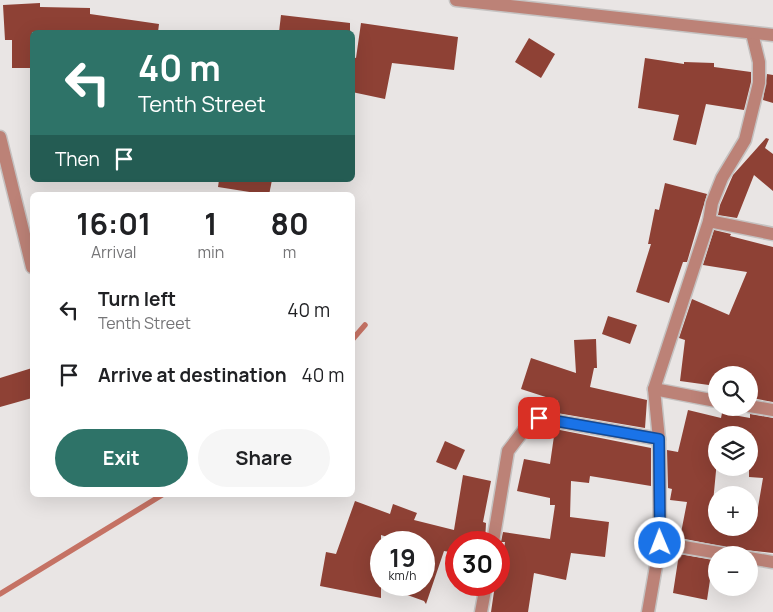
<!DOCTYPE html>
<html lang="en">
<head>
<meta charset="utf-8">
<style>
	body { margin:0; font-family:Manrope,sans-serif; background:#f6f6f6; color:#202124; height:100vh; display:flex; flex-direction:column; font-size:19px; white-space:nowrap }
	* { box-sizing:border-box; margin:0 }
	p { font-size:16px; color:#757577 }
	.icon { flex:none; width:28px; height:28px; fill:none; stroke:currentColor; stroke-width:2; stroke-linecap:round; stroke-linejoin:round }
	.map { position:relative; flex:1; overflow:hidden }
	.drawer { position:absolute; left:30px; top:192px; width:325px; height:305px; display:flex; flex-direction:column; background:#fff; border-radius:8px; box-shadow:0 5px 20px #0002 }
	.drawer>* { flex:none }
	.guide { position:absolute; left:30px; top:30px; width:325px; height:152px; border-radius:8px; box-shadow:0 5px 20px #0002; background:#2e7368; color:#fff; overflow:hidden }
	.tools { position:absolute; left:708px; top:366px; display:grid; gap:10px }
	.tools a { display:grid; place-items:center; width:50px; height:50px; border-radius:50%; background:#fff; box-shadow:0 5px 20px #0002; font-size:25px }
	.speed { position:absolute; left:370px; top:531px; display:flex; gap:10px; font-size:25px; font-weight:700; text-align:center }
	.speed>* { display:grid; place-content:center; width:65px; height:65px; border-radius:50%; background:#fff; box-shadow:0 5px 20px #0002; line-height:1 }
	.speed small { font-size:12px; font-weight:400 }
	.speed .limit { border:8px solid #d22; background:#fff; color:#111 }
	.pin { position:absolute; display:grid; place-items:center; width:42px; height:42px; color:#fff; margin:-21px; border-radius:10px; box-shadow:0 2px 8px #0006 }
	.me { position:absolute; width:55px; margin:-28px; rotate:359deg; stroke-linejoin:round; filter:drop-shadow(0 0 4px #0008) }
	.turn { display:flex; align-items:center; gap:18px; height:105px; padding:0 25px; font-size:22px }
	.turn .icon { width:65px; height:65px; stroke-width:2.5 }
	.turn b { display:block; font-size:35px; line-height:42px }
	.then { display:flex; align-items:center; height:48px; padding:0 25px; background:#0003; gap:10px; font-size:19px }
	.eta { display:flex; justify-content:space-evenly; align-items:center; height:85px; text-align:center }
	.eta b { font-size:30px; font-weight:700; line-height:35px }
	.button { display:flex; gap:10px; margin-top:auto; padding:10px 25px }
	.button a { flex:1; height:58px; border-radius:30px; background:#2e7368; color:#fff; font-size:20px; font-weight:700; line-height:58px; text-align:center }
	.button a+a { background:#f6f6f6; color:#202124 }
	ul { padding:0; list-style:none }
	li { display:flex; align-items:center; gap:15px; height:65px; padding:0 25px }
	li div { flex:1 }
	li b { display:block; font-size:19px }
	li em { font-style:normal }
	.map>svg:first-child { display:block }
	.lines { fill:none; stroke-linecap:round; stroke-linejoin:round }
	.stream { stroke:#c57264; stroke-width:5.5 }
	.building { fill:#8e4135; fill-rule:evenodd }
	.minor-casing { stroke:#c5c2c1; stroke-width:15 }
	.tertiary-casing { stroke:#c5c2c1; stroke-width:15 }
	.minor { stroke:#bc8277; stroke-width:12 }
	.tertiary { stroke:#bc8277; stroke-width:12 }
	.route-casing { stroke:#114b97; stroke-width:12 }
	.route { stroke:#1a73e8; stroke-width:9 }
</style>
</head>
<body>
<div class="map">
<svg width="773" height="612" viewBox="0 0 773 612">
	<rect width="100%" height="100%" fill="#e9e5e4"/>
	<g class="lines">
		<g class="stream">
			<path d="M352 340 365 325"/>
			<path d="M0 594 162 495"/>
		</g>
	</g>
	<g class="building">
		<path d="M40 3V7L90 8V14L159 24 158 32H32V68H12V40H5L3 5Z"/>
		<path d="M281 15 350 23V32H279Z"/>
		<path d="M361 23 458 37 454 70 392 63 385 99 352 92V57L356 58Z"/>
		<path d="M529 38 555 54 541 78 515 62Z"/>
		<path d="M645 58 684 64V62L714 63V67L751 72V82L744 110 706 104 696 145 673 140 679 115 638 108Z"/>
		<path d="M767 74 773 75V103L763 100Z"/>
		<path d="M766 138 769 139 765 148 773 154V191L754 175 737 218 718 215 720 205 733 175Z"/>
		<path d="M219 180H272L269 195 218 187Z"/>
		<path d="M665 183 707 194 687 262H683L669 303 636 292 651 244H648L655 209 659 210Z"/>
		<path d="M714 230 731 234 730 236 773 247V402L752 398 753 386H749V375H716V386L680 381 685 340 679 338 692 299 729 315 747 272 703 265Z"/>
		<path d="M608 316 637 325 630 344 602 334Z"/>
		<path d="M596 339 597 368H594L590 387 647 400 645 428 557 413 558 401 521 389 531 358 576 373 574 340Z"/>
		<path d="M32 368V398L0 407V378Z"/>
		<path d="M688 410 721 418 722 413 750 418V414L773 418V553L736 549 680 538 687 502 670 500 672 489 668 488 667 450 678 452ZM716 435H749V477L763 478 756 519 749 518V528H716V514L712 513 716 471Z"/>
		<path d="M555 429 651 448V486L590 476 589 483 571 481 570 517 609 522 605 557 571 553 566 580 534 573 528 612H491L495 585H499L505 542H501L503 532 550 539 555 505H550V498L517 491 524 459 550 464Z"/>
		<path d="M445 441 465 450 456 470 436 462Z"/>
		<path d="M463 475 491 481 483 522 486 523 485 542H456V553L444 551 426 604 424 601 385 587 386 585H424V542H403L381 535V598L320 586 326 552 336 554 355 501 390 514 393 504 417 513 414 520 454 530Z"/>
		<path d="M679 554 713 560 707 600 673 593Z"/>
	</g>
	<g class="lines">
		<g class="minor-casing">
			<g id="minor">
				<path d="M0 137 32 267"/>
				<path d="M709 221 773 234"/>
				<path d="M654 389 716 401"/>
				<path d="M749 406 773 410"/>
				<path d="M493 542 508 451 524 430 539 418 659 439"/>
				<path d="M660 543 731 555"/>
				<path d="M749 558 773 562"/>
				<path d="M481 612 486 585"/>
				<path d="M648 612 660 543 659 439 654 389 709 221 712 203 722 178 745 140 759 83V62L752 33"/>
			</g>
		</g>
		<g class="tertiary-casing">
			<path id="tertiary" d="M456 0 773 35"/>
		</g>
		<use href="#minor" class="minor"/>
		<use href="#tertiary" class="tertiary"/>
	</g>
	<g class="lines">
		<g class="route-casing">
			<path id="route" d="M539 418 659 439 660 543"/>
		</g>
		<use href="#route" class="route"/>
	</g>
</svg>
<div class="tools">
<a><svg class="icon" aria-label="search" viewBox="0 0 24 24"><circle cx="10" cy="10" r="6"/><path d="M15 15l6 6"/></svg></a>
<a><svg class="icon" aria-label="layers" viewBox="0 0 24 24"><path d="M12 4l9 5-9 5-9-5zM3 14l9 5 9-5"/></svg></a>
<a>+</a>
<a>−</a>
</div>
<div class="speed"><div>19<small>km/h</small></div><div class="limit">30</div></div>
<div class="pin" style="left:539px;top:418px;background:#d93025"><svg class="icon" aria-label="arrive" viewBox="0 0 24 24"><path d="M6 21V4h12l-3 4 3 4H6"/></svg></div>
<svg class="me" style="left:660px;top:543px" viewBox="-20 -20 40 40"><circle r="17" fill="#1a73e8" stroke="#fff" stroke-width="3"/><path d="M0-11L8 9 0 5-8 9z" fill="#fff"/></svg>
<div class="guide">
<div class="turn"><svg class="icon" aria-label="left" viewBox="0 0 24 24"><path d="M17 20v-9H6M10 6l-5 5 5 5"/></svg><div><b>40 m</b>Tenth Street</div></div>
<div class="then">Then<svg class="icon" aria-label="arrive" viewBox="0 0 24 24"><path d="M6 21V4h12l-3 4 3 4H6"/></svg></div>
</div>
<section class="drawer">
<div class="eta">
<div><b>16:01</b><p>Arrival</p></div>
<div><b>1</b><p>min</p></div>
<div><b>80</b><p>m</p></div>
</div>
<ul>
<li><svg class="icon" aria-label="left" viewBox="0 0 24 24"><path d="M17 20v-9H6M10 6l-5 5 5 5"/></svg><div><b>Turn left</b><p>Tenth Street</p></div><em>40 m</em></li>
<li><svg class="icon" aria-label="arrive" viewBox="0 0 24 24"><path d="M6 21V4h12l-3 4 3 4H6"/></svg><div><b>Arrive at destination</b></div><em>40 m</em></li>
</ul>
<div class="button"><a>Exit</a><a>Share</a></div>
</section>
</div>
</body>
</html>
